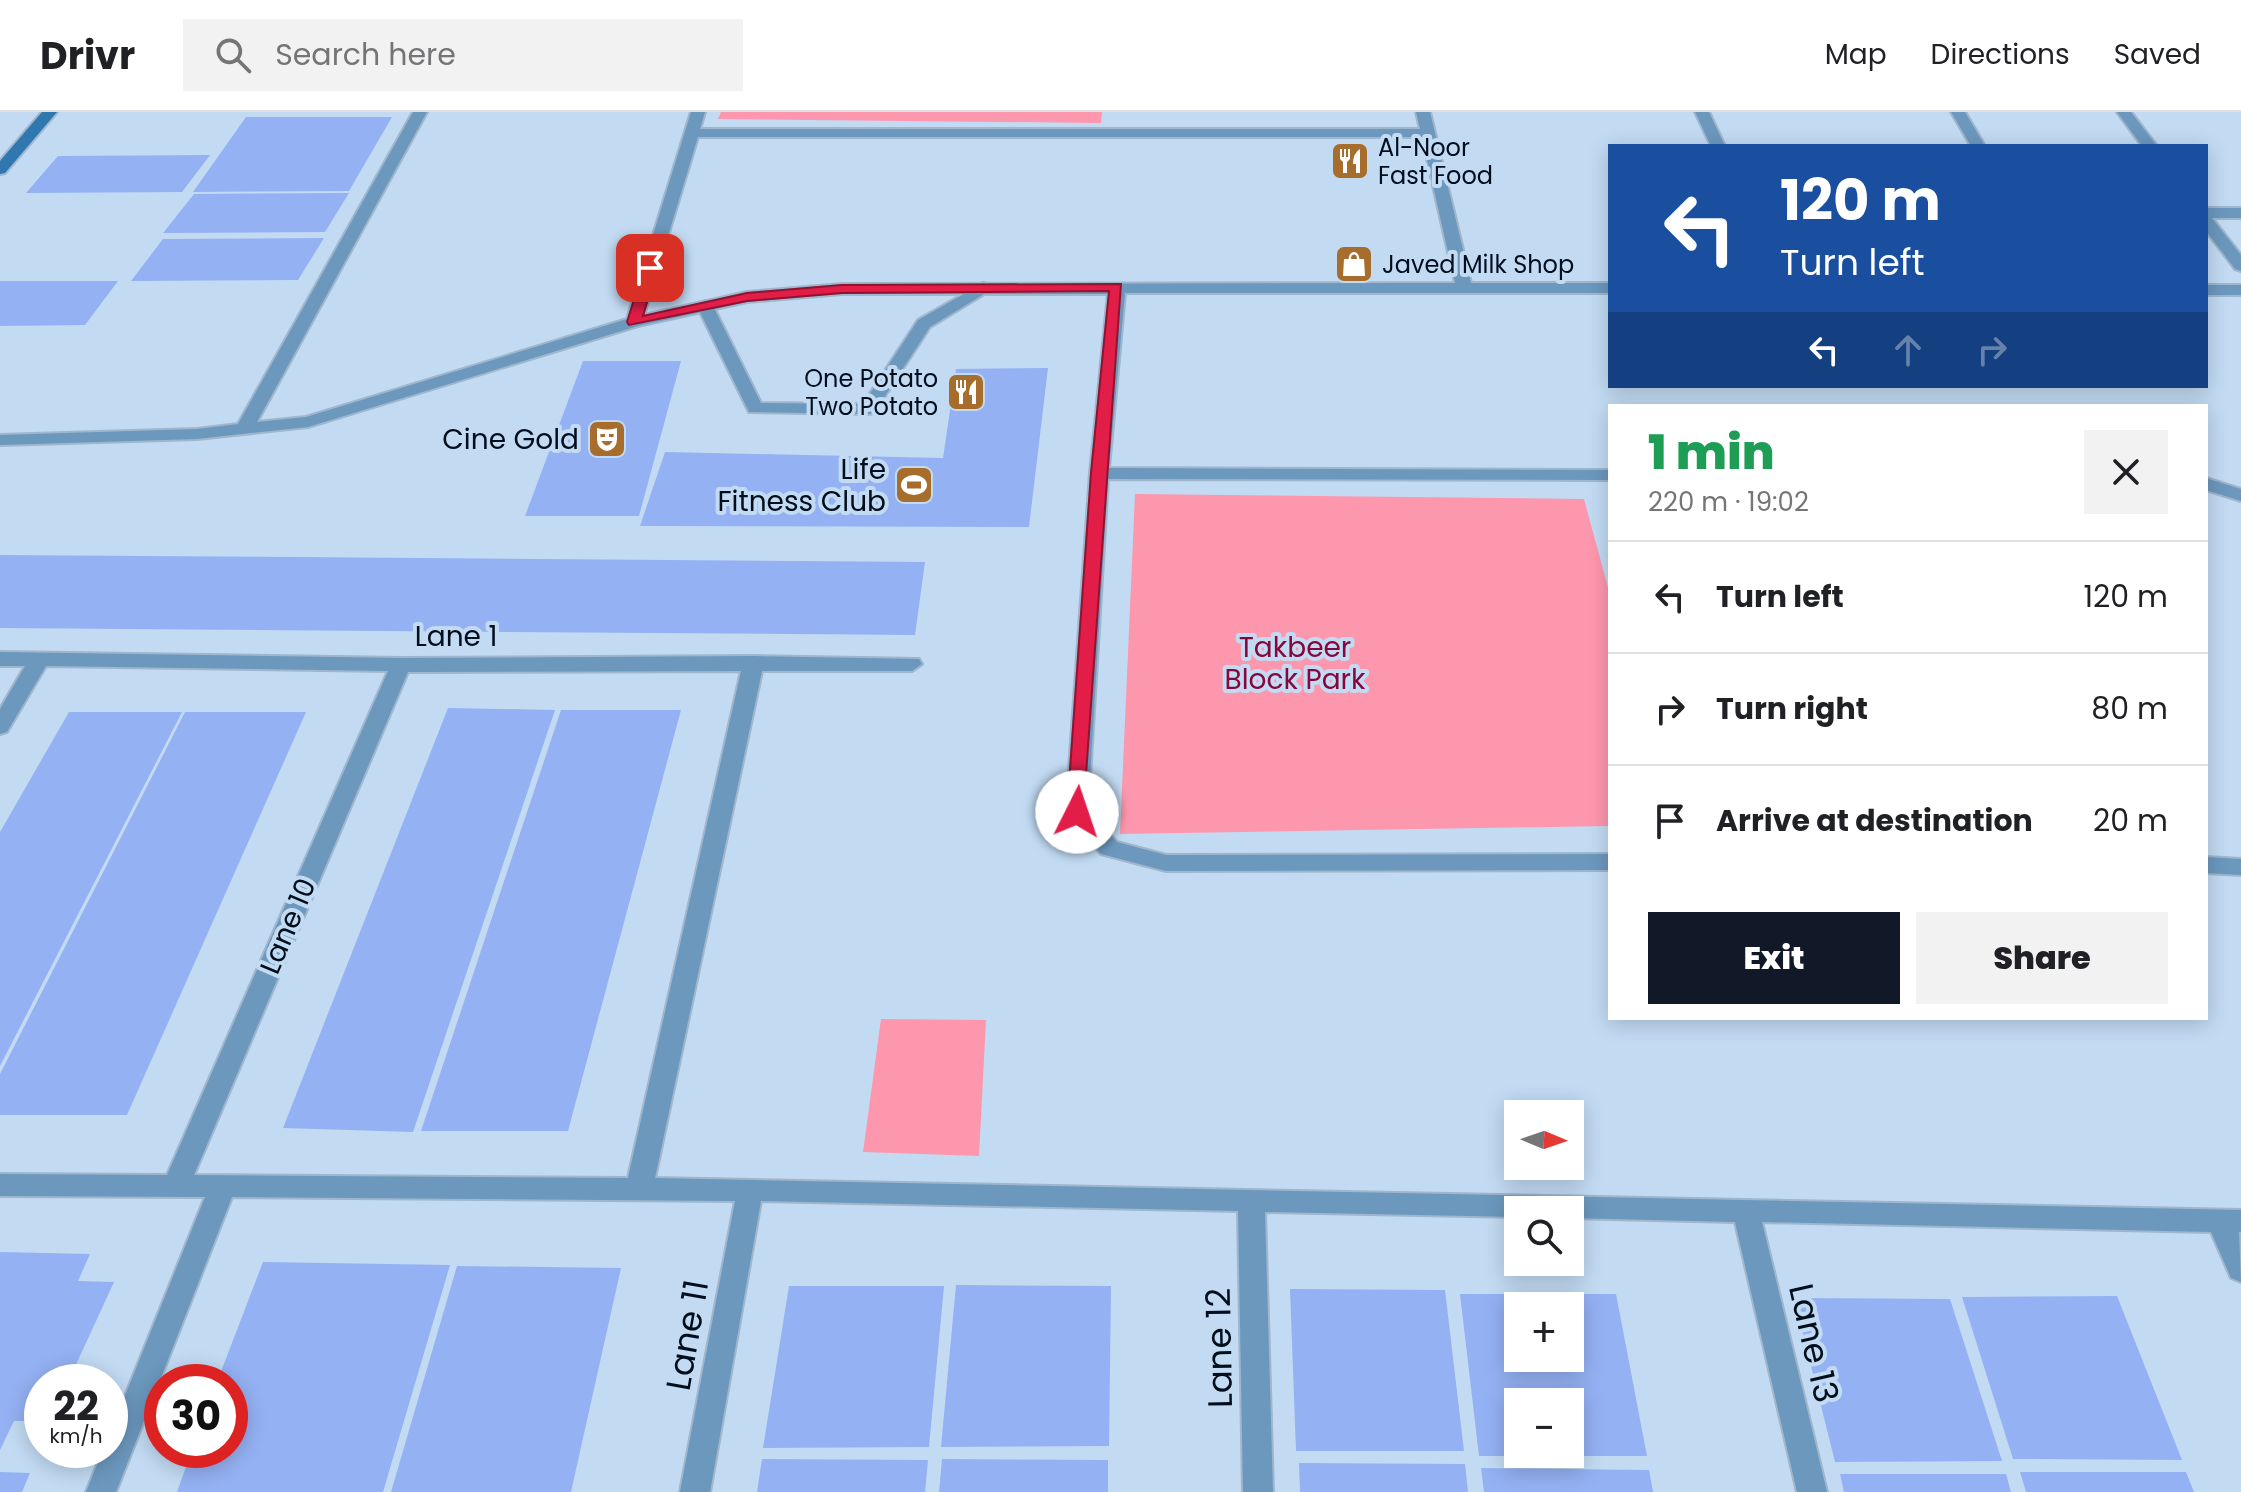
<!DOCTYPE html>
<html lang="en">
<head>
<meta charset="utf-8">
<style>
	body { margin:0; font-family:Poppins,sans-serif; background:#f2f2f2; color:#202124; height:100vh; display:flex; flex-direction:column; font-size:30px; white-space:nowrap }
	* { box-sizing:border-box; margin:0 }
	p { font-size:26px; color:#757577 }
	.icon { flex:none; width:44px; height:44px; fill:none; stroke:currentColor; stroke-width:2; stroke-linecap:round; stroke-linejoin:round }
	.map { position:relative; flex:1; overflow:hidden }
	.details { position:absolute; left:1608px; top:292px; width:600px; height:616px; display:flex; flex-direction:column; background:#fff; border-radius:0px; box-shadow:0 4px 20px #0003 }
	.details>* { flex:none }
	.banner { position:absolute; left:1608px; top:32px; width:600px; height:244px; border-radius:0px; box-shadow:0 4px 20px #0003; background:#1a4fa0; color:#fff; overflow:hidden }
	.needle { width:52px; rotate:92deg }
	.tools { position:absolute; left:1504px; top:988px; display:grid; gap:16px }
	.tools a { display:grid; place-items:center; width:80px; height:80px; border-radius:0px; background:#fff; box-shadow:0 4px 20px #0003; font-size:40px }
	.speed { position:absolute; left:24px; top:1252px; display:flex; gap:16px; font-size:40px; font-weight:700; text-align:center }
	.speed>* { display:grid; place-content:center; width:104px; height:104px; border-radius:50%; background:#fff; box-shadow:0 4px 20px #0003; line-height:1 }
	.speed small { font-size:20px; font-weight:400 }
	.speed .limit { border:12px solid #d22; background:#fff; color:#111 }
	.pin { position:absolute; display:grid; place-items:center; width:68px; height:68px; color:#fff; margin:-34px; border-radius:16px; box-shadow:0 4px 12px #0006 }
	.me { position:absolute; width:88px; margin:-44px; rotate:4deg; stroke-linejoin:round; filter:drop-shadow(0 0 6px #0008) }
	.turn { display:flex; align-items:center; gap:28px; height:168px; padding:0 40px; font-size:36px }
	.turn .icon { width:104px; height:104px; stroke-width:2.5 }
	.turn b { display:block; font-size:56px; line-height:68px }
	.lanes { display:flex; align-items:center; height:76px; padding:0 40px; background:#0003; justify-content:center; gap:40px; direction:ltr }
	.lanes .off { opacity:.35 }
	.round { display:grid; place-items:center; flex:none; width:84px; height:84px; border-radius:0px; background:#f2f2f2 }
	.summary { display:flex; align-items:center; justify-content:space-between; height:136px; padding:0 40px }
	h1 { font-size:48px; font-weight:800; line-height:60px; color:#1e9e55 }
	.button { display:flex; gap:16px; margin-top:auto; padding:16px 40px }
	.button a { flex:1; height:92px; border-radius:0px; background:#111827; color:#fff; font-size:32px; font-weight:800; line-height:92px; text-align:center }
	.button a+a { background:#f2f2f2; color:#202124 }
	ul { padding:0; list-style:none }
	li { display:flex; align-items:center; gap:24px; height:112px; padding:0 40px; border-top:2px solid #e0e0e0 }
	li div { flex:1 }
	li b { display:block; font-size:30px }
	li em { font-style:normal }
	header { display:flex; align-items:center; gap:48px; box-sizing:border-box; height:112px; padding:0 40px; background:#fff; border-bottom:2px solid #e0e0e0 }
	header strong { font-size:38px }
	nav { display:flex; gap:44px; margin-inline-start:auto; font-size:28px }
	.search { width:560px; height:72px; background:#f2f2f2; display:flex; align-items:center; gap:20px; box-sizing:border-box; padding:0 28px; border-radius:0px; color:#757577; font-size:30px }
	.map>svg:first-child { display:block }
	.green { fill:#fd97ae }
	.building { fill:#94b1f3; fill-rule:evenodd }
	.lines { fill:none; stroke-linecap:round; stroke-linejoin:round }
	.service-casing { stroke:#9fb6cc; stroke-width:4 }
	.minor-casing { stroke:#9fb6cc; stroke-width:4 }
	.secondary-casing { stroke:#9fb6cc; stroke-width:4 }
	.service { fill:#6c98be; fill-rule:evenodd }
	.minor { fill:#6c98be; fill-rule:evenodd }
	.secondary { fill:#2f77af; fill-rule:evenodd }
	.route { fill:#e11d48; stroke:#92132f; stroke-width:2 }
	.labels { text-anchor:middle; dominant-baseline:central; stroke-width:8; stroke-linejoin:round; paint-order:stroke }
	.far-poi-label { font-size:24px; fill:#000d1d; stroke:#c2dbf3; text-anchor:start }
	.poi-label { font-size:28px; fill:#000d1d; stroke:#c2dbf3; text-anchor:end }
	.street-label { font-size:28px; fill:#000d1d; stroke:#c2dbf3 }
	.park-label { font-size:28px; fill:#87073c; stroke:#c2dbf3 }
	.near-street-label { font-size:34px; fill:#000d1d; stroke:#c2dbf3 }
</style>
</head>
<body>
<header>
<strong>Drivr</strong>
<div class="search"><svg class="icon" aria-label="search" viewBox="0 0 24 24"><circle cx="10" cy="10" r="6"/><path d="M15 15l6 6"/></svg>Search here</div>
<nav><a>Map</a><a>Directions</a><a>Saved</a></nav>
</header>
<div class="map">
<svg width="2241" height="1380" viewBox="0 0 2241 1380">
	<rect width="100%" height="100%" fill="#c2dbf3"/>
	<g class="green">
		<path d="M721 0H1102L1101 11 718 7Z"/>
		<path d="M1135 382 1584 387 1610 483V714L1120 722Z"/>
		<path d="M881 907 986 908 979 1044 863 1040Z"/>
	</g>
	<g class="building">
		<path d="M246 5H392L349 79 193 80Z"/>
		<path d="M210 43 182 80 26 81 58 44Z"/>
		<path d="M349 81 325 120 163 121 194 82Z"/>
		<path d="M324 126 298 168 131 169 163 127Z"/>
		<path d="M0 169H118L85 213 0 214Z"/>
		<path d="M583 249H681L639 404H525Z"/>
		<path d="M1048 256 1029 415 640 414 665 340 943 346 956 257Z"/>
		<path d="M0 443 301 445 925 450 915 523 0 516Z"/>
		<path d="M448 596 555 598 413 1020 283 1016Z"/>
		<path d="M561 598H681L568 1019H421Z"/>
		<path d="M69 600H182L0 954V720Z"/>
		<path d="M185 600H306L127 1003H0V962Z"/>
		<path d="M0 1140 90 1142 78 1169 114 1170 68 1270H42V1309H14L0 1338Z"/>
		<path d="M263 1150 450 1153 383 1380H177L192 1338H230V1270H217Z"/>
		<path d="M457 1154 621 1156 571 1380H391Z"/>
		<path d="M956 1173 1111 1174 1109 1334 941 1335Z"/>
		<path d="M789 1174H944L929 1335 763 1336Z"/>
		<path d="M1290 1177 1445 1178 1464 1339H1296Z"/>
		<path d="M1460 1182H1616L1647 1344H1570V1290H1518V1344H1479ZM1518 1194H1570V1246H1518Z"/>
		<path d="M2117 1184 2182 1348 2013 1347 1962 1185Z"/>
		<path d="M1794 1186 1950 1187 2002 1349 1835 1350Z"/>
		<path d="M762 1347 928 1348 925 1380H757Z"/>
		<path d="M942 1347 1108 1348V1380H939Z"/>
		<path d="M1299 1351 1465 1352 1468 1380H1300Z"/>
		<path d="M1481 1356 1649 1358 1653 1380H1484Z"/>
		<path d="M0 1360 30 1361 22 1380H0Z"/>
		<path d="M2020 1360H2186L2194 1380H2026Z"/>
		<path d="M1840 1362H2006L2011 1380H1844Z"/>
	</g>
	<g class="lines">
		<g class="service-casing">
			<path id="service" d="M983 171 989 173V179L930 215 874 301 868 302 749 300 697 194 705 189 713 194 761 291 863 292 918 208Z"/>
		</g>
		<g class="minor-casing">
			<g id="minor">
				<path d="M413 0H427L257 310 306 305 627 207 691 0H705L700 17H1420L1416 0H1430L1471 171H1610V181H1125L1109 356 1610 358V368L1108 367 1088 698 1117 730 1166 743 1610 742V758L1166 759 1101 742 1069 705 1066 700 1090 361 1108 182H842L747 190 638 214 308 315 197 327 0 333V323L197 317 238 312ZM698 25H1422L1455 171 842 172 747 180 644 203Z"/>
				<path d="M1695 0H1709L1725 34H1711Z"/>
				<path d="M1951 0H1965L1985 34H1971Z"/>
				<path d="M2117 0H2131L2157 34H2142Z"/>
				<path d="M2206 96H2241V106H2212L2241 143V159L2235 157 2206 119Z"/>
				<rect x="2206" y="173" width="35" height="10"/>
				<path d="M2206 366 2241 377V389L2206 378Z"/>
				<path d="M0 540 401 546 753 544 919 547 922 552 912 559H762L655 1066 2241 1098V1120H2239L2241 1170 2231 1166 2211 1120 1762 1110 1827 1380H1797L1735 1110 1570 1106V1098H1518V1105L1265 1100 1273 1380H1243L1238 1099 761 1089 710 1380H680L735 1089 232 1085 116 1380H86L103 1338H110V1321L205 1085 0 1084V1062L167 1063 388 559 46 554 7 620 0 622V597L25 554H0ZM741 559 628 1066 194 1063 408 560Z"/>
				<path d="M2206 745 2241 747V763L2206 761Z"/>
			</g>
		</g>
		<g class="secondary-casing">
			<path id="secondary" d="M42 0H57L5 61 0 62V49Z"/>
		</g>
		<use href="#service" class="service"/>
		<use href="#minor" class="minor"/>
		<use href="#secondary" class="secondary"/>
	</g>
	<path class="route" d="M650 152 657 156 643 204 747 181 842 173 1121 172 1083 705H1070L1067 700 1091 361 1109 179 842 181 747 189 629 213 627 210 644 156Z"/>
	<defs>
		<g id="restaurant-square" transform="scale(2)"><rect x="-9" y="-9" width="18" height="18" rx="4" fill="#a76d2c" stroke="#c2dbf3"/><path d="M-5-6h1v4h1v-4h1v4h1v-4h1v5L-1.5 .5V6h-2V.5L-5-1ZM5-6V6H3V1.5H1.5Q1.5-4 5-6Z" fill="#fff"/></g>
		<g id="shop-square" transform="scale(2)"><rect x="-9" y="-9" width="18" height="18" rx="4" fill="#a76d2c" stroke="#c2dbf3"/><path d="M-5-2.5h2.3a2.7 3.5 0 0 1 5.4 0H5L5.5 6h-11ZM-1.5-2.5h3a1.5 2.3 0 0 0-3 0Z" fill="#fff"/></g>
		<g id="theatre-square" transform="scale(2)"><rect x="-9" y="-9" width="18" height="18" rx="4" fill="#a76d2c" stroke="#c2dbf3"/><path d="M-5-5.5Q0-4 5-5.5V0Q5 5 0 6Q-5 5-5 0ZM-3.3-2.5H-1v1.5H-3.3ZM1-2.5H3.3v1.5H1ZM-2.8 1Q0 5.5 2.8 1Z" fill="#fff"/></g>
		<g id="stadium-square" transform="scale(2)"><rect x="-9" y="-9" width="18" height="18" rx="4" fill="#a76d2c" stroke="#c2dbf3"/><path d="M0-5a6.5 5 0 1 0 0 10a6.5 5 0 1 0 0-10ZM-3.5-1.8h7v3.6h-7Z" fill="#fff"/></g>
	</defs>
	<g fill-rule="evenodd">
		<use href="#restaurant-square" x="1350" y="49"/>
		<use href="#shop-square" x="1354" y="152"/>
		<use href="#restaurant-square" x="966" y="280"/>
		<use href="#theatre-square" x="607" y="327"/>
		<use href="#stadium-square" x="914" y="373"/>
	</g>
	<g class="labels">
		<g class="far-poi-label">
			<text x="1378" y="35">Al-Noor<tspan x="1378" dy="28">Fast Food</tspan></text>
			<text x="1382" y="152">Javed Milk Shop</text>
			<text x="938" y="266" text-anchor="end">One Potato<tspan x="938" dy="28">Two Potato</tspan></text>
		</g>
		<g class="poi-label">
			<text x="579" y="327">Cine Gold</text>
			<text x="886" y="357">Life<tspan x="886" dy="32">Fitness Club</tspan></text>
		</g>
		<g class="street-label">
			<text x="456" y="524">Lane 1</text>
			<text transform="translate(288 814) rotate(-67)">Lane 10</text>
		</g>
		<g class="park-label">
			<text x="1295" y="535">Takbeer<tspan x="1295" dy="32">Block Park</tspan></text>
		</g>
		<g class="near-street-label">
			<text transform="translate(687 1223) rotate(-80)">Lane 11</text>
			<text transform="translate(1814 1231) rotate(77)">Lane 13</text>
			<text transform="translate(1219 1236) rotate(-91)">Lane 12</text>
		</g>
	</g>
</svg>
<div class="tools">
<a><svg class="needle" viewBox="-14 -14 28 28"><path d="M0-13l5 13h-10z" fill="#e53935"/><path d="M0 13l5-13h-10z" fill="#757577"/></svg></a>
<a><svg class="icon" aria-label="search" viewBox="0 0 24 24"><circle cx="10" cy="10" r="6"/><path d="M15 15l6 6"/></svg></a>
<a>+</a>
<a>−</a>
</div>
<div class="speed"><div>22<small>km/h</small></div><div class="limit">30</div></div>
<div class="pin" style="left:650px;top:156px;background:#d93025"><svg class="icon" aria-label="arrive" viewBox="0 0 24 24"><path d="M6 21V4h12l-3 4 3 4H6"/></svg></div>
<svg class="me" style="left:1077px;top:700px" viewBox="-20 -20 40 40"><circle r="19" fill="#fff"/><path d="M0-13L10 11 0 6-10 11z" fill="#e11d48"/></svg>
<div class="banner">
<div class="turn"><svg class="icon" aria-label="left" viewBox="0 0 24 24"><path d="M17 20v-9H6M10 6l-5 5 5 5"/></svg><div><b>120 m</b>Turn left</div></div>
<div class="lanes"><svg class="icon" aria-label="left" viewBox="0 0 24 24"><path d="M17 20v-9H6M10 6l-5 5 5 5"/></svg><svg class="icon off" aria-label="ahead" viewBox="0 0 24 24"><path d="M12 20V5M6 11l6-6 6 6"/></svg><svg class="icon off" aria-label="right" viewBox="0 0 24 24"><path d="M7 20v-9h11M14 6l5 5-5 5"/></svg></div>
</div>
<section class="details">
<div class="summary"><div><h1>1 min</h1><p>220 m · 19:02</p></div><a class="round"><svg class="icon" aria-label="close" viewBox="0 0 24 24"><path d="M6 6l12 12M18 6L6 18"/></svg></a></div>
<ul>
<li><svg class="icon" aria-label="left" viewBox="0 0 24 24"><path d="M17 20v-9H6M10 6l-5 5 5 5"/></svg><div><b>Turn left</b></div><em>120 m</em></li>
<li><svg class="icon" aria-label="right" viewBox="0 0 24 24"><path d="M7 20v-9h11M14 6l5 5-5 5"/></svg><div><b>Turn right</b></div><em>80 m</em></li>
<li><svg class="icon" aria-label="arrive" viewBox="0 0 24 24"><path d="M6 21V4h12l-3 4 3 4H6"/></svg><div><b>Arrive at destination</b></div><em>20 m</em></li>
</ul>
<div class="button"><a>Exit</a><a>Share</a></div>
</section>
</div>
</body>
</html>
